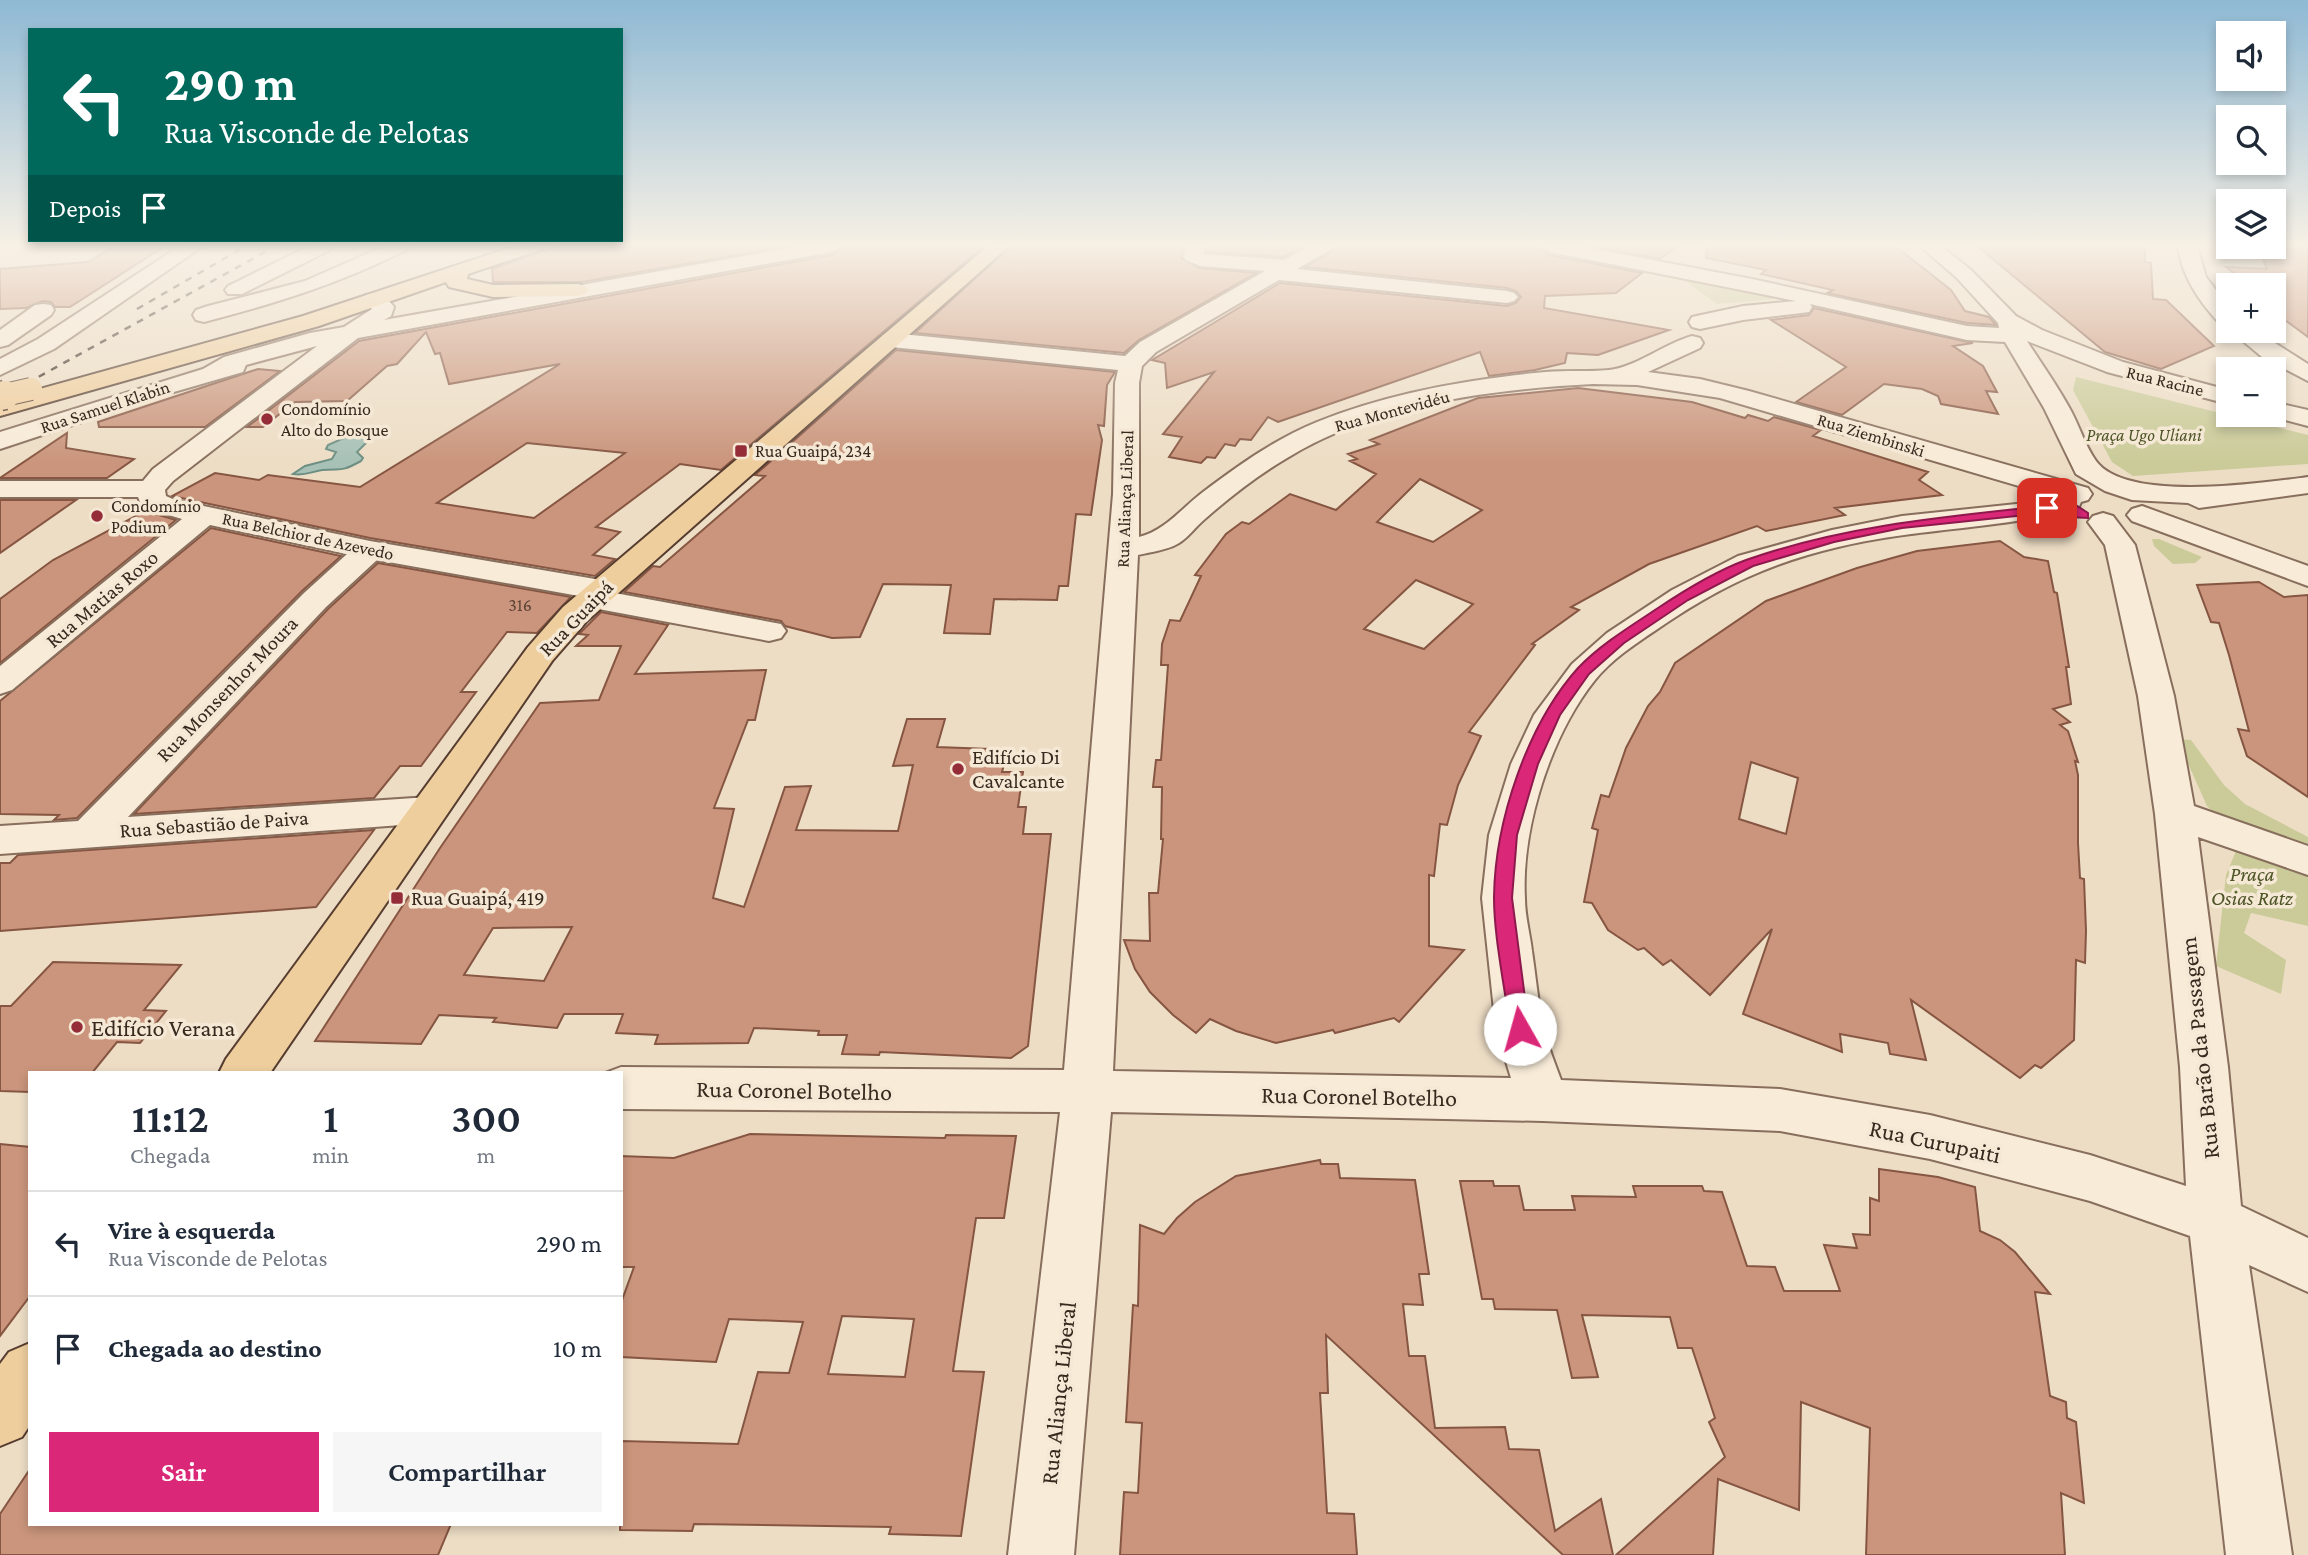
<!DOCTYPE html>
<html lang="pt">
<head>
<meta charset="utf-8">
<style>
	body { margin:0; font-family:"Crimson Pro",serif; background:#f6f6f7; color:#1f2937; height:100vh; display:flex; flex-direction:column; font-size:26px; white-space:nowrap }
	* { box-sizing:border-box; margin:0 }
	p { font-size:23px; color:#747a83 }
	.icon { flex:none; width:38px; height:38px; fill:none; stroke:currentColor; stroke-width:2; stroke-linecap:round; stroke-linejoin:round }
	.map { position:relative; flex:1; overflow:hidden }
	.panel { position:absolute; left:28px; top:1071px; width:595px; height:455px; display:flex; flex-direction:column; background:#fff; border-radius:0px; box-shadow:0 4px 10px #0003 }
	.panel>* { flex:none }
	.top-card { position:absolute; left:28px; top:28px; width:595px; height:214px; border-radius:0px; box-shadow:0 4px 10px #0003; background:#00695c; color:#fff; overflow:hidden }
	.buttons { position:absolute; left:2216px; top:21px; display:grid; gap:14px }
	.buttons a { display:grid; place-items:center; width:70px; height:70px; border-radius:0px; background:#fff; box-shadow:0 4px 10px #0003; font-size:35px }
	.pin { position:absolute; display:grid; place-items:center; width:60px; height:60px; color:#fff; margin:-30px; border-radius:14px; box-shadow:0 4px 10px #0006 }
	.me { position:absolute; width:77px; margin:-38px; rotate:353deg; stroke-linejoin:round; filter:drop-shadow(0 0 5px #0008) }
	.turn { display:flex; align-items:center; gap:24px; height:147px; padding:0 21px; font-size:32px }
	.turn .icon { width:91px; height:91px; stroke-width:2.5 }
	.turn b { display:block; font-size:49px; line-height:60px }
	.then { display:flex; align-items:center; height:66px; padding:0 21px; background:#0003; gap:14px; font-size:26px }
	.eta { display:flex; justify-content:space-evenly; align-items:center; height:119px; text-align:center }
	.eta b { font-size:42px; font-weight:600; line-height:49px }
	.cta { display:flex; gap:14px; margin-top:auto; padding:14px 21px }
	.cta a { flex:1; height:80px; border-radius:0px; background:#db2777; color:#fff; font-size:28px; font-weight:600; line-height:80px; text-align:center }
	.cta a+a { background:#f6f6f7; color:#1f2937 }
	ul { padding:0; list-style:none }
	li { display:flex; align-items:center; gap:21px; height:105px; padding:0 21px; border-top:2px solid #e0e1e3 }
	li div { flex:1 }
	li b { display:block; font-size:26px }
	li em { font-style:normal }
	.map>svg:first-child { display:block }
	.green { fill:#cacb99 }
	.water { fill:#a7c1b6; stroke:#6d8f83; stroke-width:2 }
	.building { fill:#ca957c; stroke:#865642; stroke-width:2; fill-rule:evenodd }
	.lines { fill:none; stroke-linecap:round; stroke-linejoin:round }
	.minor-casing { stroke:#886e5c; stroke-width:4 }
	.major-casing { stroke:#563d30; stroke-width:4 }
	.minor { fill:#f8ebd8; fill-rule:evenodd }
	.major { fill:#efce9e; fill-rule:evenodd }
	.rail-far1 { stroke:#38291f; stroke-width:2.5; stroke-dasharray:7 7; stroke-linecap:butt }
	.rail { stroke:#38291f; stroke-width:3.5; stroke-dasharray:9 9; stroke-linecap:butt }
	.major-bridge-far1-casing { stroke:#563d30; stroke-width:24; stroke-linecap:butt }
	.major-bridge-casing { stroke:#563d30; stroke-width:31; stroke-linecap:butt }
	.major-bridge-far1 { stroke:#efce9e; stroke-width:22 }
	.major-bridge { stroke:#efce9e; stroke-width:28 }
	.route { fill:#db2777; stroke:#8e194d; stroke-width:2; fill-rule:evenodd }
	.poi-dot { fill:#952d39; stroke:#f5e8d5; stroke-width:2.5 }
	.labels { text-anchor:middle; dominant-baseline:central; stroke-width:7; stroke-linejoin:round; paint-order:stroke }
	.far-street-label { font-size:18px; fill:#38291f; stroke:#f5e8d5 }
	.far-poi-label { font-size:18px; fill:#38291f; stroke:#f5e8d5; text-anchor:start }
	.far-park-label { font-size:18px; font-style:italic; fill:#4d5426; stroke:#f5e8d5 }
	.number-label { font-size:18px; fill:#5c4436 }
	.street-label { font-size:21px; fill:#38291f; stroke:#f5e8d5 }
	.poi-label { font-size:21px; fill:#38291f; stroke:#f5e8d5; text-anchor:start }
	.park-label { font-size:21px; font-style:italic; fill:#4d5426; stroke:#f5e8d5 }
	.near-poi-label { font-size:24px; fill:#38291f; stroke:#f5e8d5; text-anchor:start }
	.near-street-label { font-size:24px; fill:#38291f; stroke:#f5e8d5 }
</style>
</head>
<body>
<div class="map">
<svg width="2308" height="1555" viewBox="0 0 2308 1555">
	<rect width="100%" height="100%" fill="#edddc5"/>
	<g class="green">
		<path d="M1681 278 1778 299 1717 304Z"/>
		<path d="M2076 377 2308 435V464L2133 476 2112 462 2073 390Z"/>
		<path d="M2152 539H2159L2202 557 2195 563 2173 564 2154 546Z"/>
		<path d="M2177 739 2191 740 2224 785 2245 804 2308 837V854L2217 816 2207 806Z"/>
		<path d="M2236 851 2308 877V926L2251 913 2244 933 2286 960 2281 994 2216 966 2226 875Z"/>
	</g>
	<path class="water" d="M355 433 367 435 371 438 357 452 363 458 361 461C339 473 343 468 322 470 310 472 305 476 293 474L305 466 332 459 336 452 326 449 328 445Z"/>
	<g class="building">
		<path d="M115 246H165L70 307H55L51 302 43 301 26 308 0 309V269L88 262Z"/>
		<path d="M558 246H788L582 282H493L492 269Z"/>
		<path d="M844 246H984L721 470 680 464 596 527 620 532 593 555 615 559 595 576 370 538 172 496 215 473 259 480 268 475 360 487 560 364 449 384 440 353 435 354 426 332 397 364 387 366 347 401 295 402 263 427H247L359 341 832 255ZM527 443 625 453 534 518 437 503Z"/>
		<path d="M1011 246H1184L1181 258 1199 268 1256 273 1139 340 1124 353 915 333Z"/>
		<path d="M1206 246H1305L1283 257 1206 252Z"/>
		<path d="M1335 246H1538L1549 255 1642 273 1616 293 1545 296 1544 308 1669 330 1598 355 1567 353 1565 363 1535 370 1489 376 1480 352 1278 422 1268 417 1251 440 1240 439 1235 446 1225 444 1215 458 1207 457 1201 463 1169 457 1182 437 1163 434 1214 372 1167 388 1165 363 1152 360 1280 283 1507 306 1516 303 1521 297 1516 291 1507 288 1305 267 1331 252Z"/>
		<path d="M1591 246H1678L1660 259Z"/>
		<path d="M1707 246H1895L1951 290 1965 311 1989 317 1996 325 1967 323 1827 293 1833 290 1761 274 1766 270 1706 258Z"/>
		<path d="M1977 246H2145V262L2151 263 2153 299 2166 300 2214 346 2161 369 2105 352Z"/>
		<path d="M2308 246V337L2273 311V285H2248L2226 267 2267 269 2258 247Z"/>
		<path d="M1814 308 1973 343 1953 346 1983 366 1997 392 1986 391 1998 414 1941 404 1938 396 1922 389 1884 384 1842 415 1796 402 1846 367 1771 320 1809 315Z"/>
		<path d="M896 350 1115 372 1107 385 1104 426 1098 425 1102 440 1091 515 1076 514 1068 586H1059L1057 600 994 599 990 634 944 633 951 585 883 584 860 637 832 638 785 626 781 621 624 592 653 566 660 567 765 476 755 475Z"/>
		<path d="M258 369 280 371 205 427H99L98 422Z"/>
		<path d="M1578 388 1692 402 1745 418 1748 415 1768 421 1774 417 1821 430 1813 436 1928 472 1919 480 1942 495 1835 508 1845 515 1766 531 1757 526 1649 564 1571 607 1579 610 1532 644 1535 645 1469 732 1481 736 1458 785 1447 825 1440 824 1434 876 1429 875V946L1464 950 1399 1022 1394 1018 1335 1033 1333 1030 1276 1043 1236 1031 1210 1019 1196 1033 1173 1015 1150 992 1135 969 1124 940 1150 941 1149 893H1158L1163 839H1161L1162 787H1153L1156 760H1161L1168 665H1161L1162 644 1170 620 1180 621 1201 576 1195 575 1226 534 1242 522 1249 524 1290 494 1336 510 1376 474 1350 461 1357 459 1348 454 1379 444 1370 440 1478 398ZM1420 479 1482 510 1433 542 1377 522ZM1416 580 1473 604 1424 649 1364 629Z"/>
		<path d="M67 433 66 448 134 459 107 478H0Z"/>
		<path d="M0 500H76L0 553Z"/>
		<path d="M145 511 176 520 0 663V599L53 560Z"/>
		<path d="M211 528 341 556 302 591 77 818 54 820 59 815 0 814V701Z"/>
		<path d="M2000 541 2024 557 2048 561 2054 592 2057 593 2069 667H2066L2071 704 2053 709 2070 722 2060 725 2068 731 2078 762 2075 761 2078 775V843L2080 878 2084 879 2086 931 2085 963 2076 960 2074 1040 2041 1068 2035 1065 2020 1078 1911 1000 1926 1060 1890 1054 1888 1043 1840 1034 1842 1052 1743 1014 1772 929 1710 995 1671 960 1663 965 1644 948 1638 950 1608 930 1592 903 1584 902 1598 830 1592 828 1601 795 1609 797 1626 748 1648 706 1660 692 1675 663 1766 601 1857 568 1917 551ZM1751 762 1798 778 1786 834 1739 819Z"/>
		<path d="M378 563 571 597 537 633 507 632 461 692H476L421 766H400L374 798 134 814 328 609Z"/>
		<path d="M2259 582 2284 597 2308 595V797L2247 756 2238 729 2249 731 2229 655 2219 623 2211 622 2197 585Z"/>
		<path d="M601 612 668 625 635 674 766 670 755 720H748L714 808 734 809 713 898 744 907 785 787 811 786 796 830 898 831 913 765 893 766 907 719H945L937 747 990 749 989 760 1005 761 1002 772H1023L1018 807H1026L1023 834H1051L1028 1046 1011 1058 880 1052 879 1055 842 1054 847 1035H818L819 1031 754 1028 748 1043 655 1044 658 1035 616 1033 623 1014H564L557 1028 493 1022 496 1018 439 1015 421 1044 315 1041 440 848 540 703 599 700 621 646H576L588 635 579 634ZM572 927 544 981 464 975 493 928Z"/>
		<path d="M374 830 316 907 0 931V863H10L18 855Z"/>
		<path d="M53 962 181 965 144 1010 166 1011 140 1043 117 1042 92 1073H30V1092L0 1091V1006H11Z"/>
		<path d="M750 1134 945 1138 946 1135 1016 1136 1004 1218H976L953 1371 984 1372 961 1536 889 1534 891 1527 694 1524 692 1531 620 1530 621 1441 738 1444 758 1372 789 1373 803 1322 729 1319 716 1362 621 1357V1303L634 1267H621V1156L674 1158ZM842 1316 914 1319 905 1377 828 1374Z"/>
		<path d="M0 1144 30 1147V1296L0 1336Z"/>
		<path d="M1320 1160 1321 1164H1338L1340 1178 1415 1180 1429 1274H1419L1423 1305 1403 1304 1409 1356H1425L1435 1428 1505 1427 1509 1449 1539 1450 1555 1531 1601 1499 1613 1555H1563L1326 1335 1328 1393H1320L1327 1513 1354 1514 1357 1555H1120L1124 1492 1138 1493 1142 1423 1126 1422 1133 1305 1138 1306 1140 1225 1164 1234 1177 1218 1195 1202 1236 1176Z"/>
		<path d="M1879 1169 1938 1177 1975 1187 1980 1231 2000 1240 2015 1252 2050 1294 2035 1292 2050 1396 2066 1402 2067 1418 2076 1422 2084 1503 2061 1493 2065 1555H1866L1870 1428 1801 1402 1799 1510 1718 1479 1713 1555H1616L1725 1457 1709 1422 1715 1418 1692 1348H1678L1670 1317 1582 1315 1598 1377 1572 1378 1557 1310 1495 1309 1493 1299H1482L1460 1181H1493L1494 1186H1519L1524 1210H1575L1572 1196 1636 1197 1633 1186H1702L1704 1191 1722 1192 1747 1266 1775 1267 1784 1291H1840L1824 1245 1857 1248 1853 1234 1870 1235V1198L1879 1201Z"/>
		<path d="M30 1469V1524H451L438 1555H0V1514Z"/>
	</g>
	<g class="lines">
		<g class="minor-casing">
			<g id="minor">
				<path d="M180 246H203L54 349 0 375V359L38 339Z"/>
				<path d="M309 246H333L330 250 242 294H228L225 290 228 286Z"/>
				<path d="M385 246H409L406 250C341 283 274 304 204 322L196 320 193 315 196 310 208 306 305 281Z"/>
				<path d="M801 246H842L832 252 358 338 173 481 165 490 166 496 175 500 370 541 601 580 612 583 617 590 615 593 781 624 786 631 781 638 769 641 593 608 582 605 577 598 579 596 377 560 326 607 128 817 429 797 443 801 449 810 443 819 429 823 0 854V826L78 821 304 593 347 554 210 525 12 690 0 694V666L182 519 142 507 138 497H0V481H143L153 469 317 346 246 365 243 372 160 396 0 449V432L203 369 224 357 310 333 344 327 372 309 363 300 366 295C378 293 387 297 394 307L391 316 384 320Z"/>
				<path d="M1187 246H1203L1204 254 1284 260 1310 246H1332L1330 250 1297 269 1507 291 1514 293 1518 297 1514 301 1507 303 1279 280 1156 352 1142 366 1139 383V537C1165 531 1183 507 1203 492 1239 465 1275 439 1317 422 1388 393 1469 379 1545 372 1566 370 1588 372 1609 370 1634 368 1666 343 1692 336L1700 338 1703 343 1700 348 1648 372 1700 379 1749 391 2088 488 2092 494 2088 500 2081 502 2078 509C1999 529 1917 528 1838 547 1766 564 1716 589 1656 630 1635 644 1611 660 1595 680 1551 735 1521 828 1525 899 1525 916 1530 934 1532 951 1536 977 1538 1004 1544 1030 1548 1047 1555 1063 1561 1080L1780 1089 1930 1115 2090 1155 2186 1186 2180 1067 2155 814 2138 696 2105 545 2088 522 2093 516 2103 513 2113 516 2135 545 2174 696 2194 806 2308 846V875L2198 837 2228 1067 2241 1206 2308 1238V1292L2249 1265 2292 1555H2226L2190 1236 2090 1201 1930 1159 1780 1131 1543 1121 1111 1112 1074 1555H1008L1060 1112 621 1109V1073H605L621 1067 1064 1070 1113 494 1115 383 1118 370 891 347 883 345 880 340 883 335 891 333 1125 356 1140 342 1265 271 1200 266 1186 260 1183 256ZM1593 384 1637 385 1720 398 2056 497 2026 503 1902 516 1832 530 1738 556 1672 590 1607 633 1572 664 1534 715 1511 764 1489 835 1482 898 1496 1029 1511 1078 1113 1071 1138 555C1151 552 1168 550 1179 543 1189 537 1196 526 1206 518 1231 496 1258 475 1287 458 1374 404 1493 389 1593 384Z"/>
				<path d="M1540 246H1579L1752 279 1967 326 1999 328 1998 323 1957 278 1920 246H1941L1971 270 2016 316 2042 330 2123 362 2228 390V404L2107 372 2027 341C2041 363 2057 385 2070 409 2079 425 2085 446 2096 461 2127 503 2262 483 2308 477V493L2199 508 2188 503 2132 500 2105 491 2076 474 2044 408 2005 342 1967 340 1810 304 1812 307 1809 312 1801 313 1743 320 1700 329 1692 327 1689 322 1692 317 1743 306 1796 301 1550 252Z"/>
				<path d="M2178 246H2197L2206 277 2228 306V326L2220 324C2199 301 2182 277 2178 246Z"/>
				<path d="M43 304 51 305 54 310 51 315 8 345 0 347V330L35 305Z"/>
				<path d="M2231 331H2256L2308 364V381L2262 357Z"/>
				<path d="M2273 402 2308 410V426L2266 415H2273Z"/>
				<path d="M2142 506 2308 566V586L2132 521 2127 515 2132 509Z"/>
			</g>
		</g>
		<g class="major-casing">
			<g id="major">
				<path d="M515 246H543L540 250 468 274 467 279 493 285 578 284 585 286 588 290 585 294 578 296 493 297 449 287 446 282 319 326 0 416V400L303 316Z"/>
				<path d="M988 246H1009L587 621 552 661 270 1073H219L226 1059 528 647 563 607Z"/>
				<path d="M30 1343V1425L22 1437 0 1446V1364L9 1352Z"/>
			</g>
		</g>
		<use href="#minor" class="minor"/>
		<use href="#major" class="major"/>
		<g class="rail-far1">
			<path d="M137 309 246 246"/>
			<path d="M2 397 276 246"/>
		</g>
		<path class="rail" d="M0 398 6 395"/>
		<g class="major-bridge-far1-casing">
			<path id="major-bridge-far1" d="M0 396 31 389"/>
		</g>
		<g class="major-bridge-casing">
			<path id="major-bridge" d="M0 396 5 395"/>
		</g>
		<use href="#major-bridge-far1" class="major-bridge-far1"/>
		<use href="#major-bridge" class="major-bridge"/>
	</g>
	<linearGradient id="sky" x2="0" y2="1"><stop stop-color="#8eb9d4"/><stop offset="0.53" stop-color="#f7f0e5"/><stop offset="1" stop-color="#f7f0e5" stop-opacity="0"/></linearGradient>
	<rect width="2308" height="463" fill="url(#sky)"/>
	<path class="route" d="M2068 500 2088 513V518L2026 515 1902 528 1834 542 1753 566 1688 600 1624 643 1589 674 1560 715 1538 764 1517 835 1512 898 1529 1029 1526 1034 1520 1036 1513 1034 1510 1029C1505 987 1494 938 1494 897 1495 821 1527 725 1578 668 1601 644 1631 626 1658 608 1685 590 1716 571 1746 560 1837 528 1931 518 2026 508L2042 509 2043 505ZM2066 507 2071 511 2052 510Z"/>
	<g class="poi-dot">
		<circle cx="267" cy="419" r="7"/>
		<rect x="734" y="444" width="14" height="14" rx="3.5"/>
		<circle cx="97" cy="516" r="7"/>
		<circle cx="958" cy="769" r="7"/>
		<rect x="390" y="891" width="14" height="14" rx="3.5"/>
		<circle cx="77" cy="1027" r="7"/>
	</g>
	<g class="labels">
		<g class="far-street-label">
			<text transform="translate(2165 381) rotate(14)">Rua Racine</text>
			<text transform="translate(105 407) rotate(-18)">Rua Samuel Klabin</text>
			<text transform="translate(1392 411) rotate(-15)">Rua Montevidéu</text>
			<text transform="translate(1871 435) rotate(17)">Rua Ziembinski</text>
			<text transform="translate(1125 499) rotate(-88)">Rua Aliança Liberal</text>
			<text transform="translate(308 536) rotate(12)">Rua Belchior de Azevedo</text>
		</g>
		<g class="far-poi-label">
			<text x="281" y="409">Condomínio<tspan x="281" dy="21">Alto do Bosque</tspan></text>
			<text x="755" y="451">Rua Guaipá, 234</text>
			<text x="111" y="506">Condomínio<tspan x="111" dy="21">Podium</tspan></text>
		</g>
		<g class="far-park-label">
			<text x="2144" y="435">Praça Ugo Uliani</text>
		</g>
		<g class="number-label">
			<text x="520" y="605">316</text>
		</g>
		<g class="street-label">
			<text transform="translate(102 599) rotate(-40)">Rua Matias Roxo</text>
			<text transform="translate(576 618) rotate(-46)">Rua Guaipá</text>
			<text transform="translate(227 689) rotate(-46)">Rua Monsenhor Moura</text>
			<text transform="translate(214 824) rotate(-4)">Rua Sebastião de Paiva</text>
		</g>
		<g class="poi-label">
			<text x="972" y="757">Edifício Di<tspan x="972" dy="24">Cavalcante</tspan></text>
			<text x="411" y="898">Rua Guaipá, 419</text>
		</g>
		<g class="park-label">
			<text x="2252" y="874">Praça<tspan x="2252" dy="24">Osias Ratz</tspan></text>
		</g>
		<g class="near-poi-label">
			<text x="91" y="1027">Edifício Verana</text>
		</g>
		<g class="near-street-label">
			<text transform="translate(2199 1048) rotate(-96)">Rua Barão da Passagem</text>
			<text transform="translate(794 1090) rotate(1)">Rua Coronel Botelho</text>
			<text transform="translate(1359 1096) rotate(1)">Rua Coronel Botelho</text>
			<text transform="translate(1935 1141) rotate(12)">Rua Curupaiti</text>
			<text transform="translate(1058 1393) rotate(-84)">Rua Aliança Liberal</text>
		</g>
	</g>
</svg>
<div class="buttons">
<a><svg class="icon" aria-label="sound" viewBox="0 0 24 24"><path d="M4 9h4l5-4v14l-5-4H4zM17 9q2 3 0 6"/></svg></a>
<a><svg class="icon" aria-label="search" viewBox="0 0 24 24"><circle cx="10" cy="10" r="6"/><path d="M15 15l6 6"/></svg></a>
<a><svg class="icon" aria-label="layers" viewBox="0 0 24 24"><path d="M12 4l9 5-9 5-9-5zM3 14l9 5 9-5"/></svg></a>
<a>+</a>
<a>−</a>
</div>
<div class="pin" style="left:2047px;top:508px;background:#d93025"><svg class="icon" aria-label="arrive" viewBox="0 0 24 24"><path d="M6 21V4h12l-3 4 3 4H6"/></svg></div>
<svg class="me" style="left:1520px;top:1029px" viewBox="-20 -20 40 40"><circle r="19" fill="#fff"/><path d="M0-13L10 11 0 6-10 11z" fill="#db2777"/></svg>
<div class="top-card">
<div class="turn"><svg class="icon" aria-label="left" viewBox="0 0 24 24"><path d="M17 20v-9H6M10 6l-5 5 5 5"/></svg><div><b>290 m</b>Rua Visconde de Pelotas</div></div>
<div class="then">Depois<svg class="icon" aria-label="arrive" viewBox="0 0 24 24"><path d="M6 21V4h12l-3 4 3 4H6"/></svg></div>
</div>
<section class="panel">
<div class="eta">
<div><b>11:12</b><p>Chegada</p></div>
<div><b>1</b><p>min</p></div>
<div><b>300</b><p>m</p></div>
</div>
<ul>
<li><svg class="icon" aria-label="left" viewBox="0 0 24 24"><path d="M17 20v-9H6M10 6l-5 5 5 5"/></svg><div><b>Vire à esquerda</b><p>Rua Visconde de Pelotas</p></div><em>290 m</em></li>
<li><svg class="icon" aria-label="arrive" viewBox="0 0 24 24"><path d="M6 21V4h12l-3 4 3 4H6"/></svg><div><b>Chegada ao destino</b></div><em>10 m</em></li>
</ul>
<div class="cta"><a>Sair</a><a>Compartilhar</a></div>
</section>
</div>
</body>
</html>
